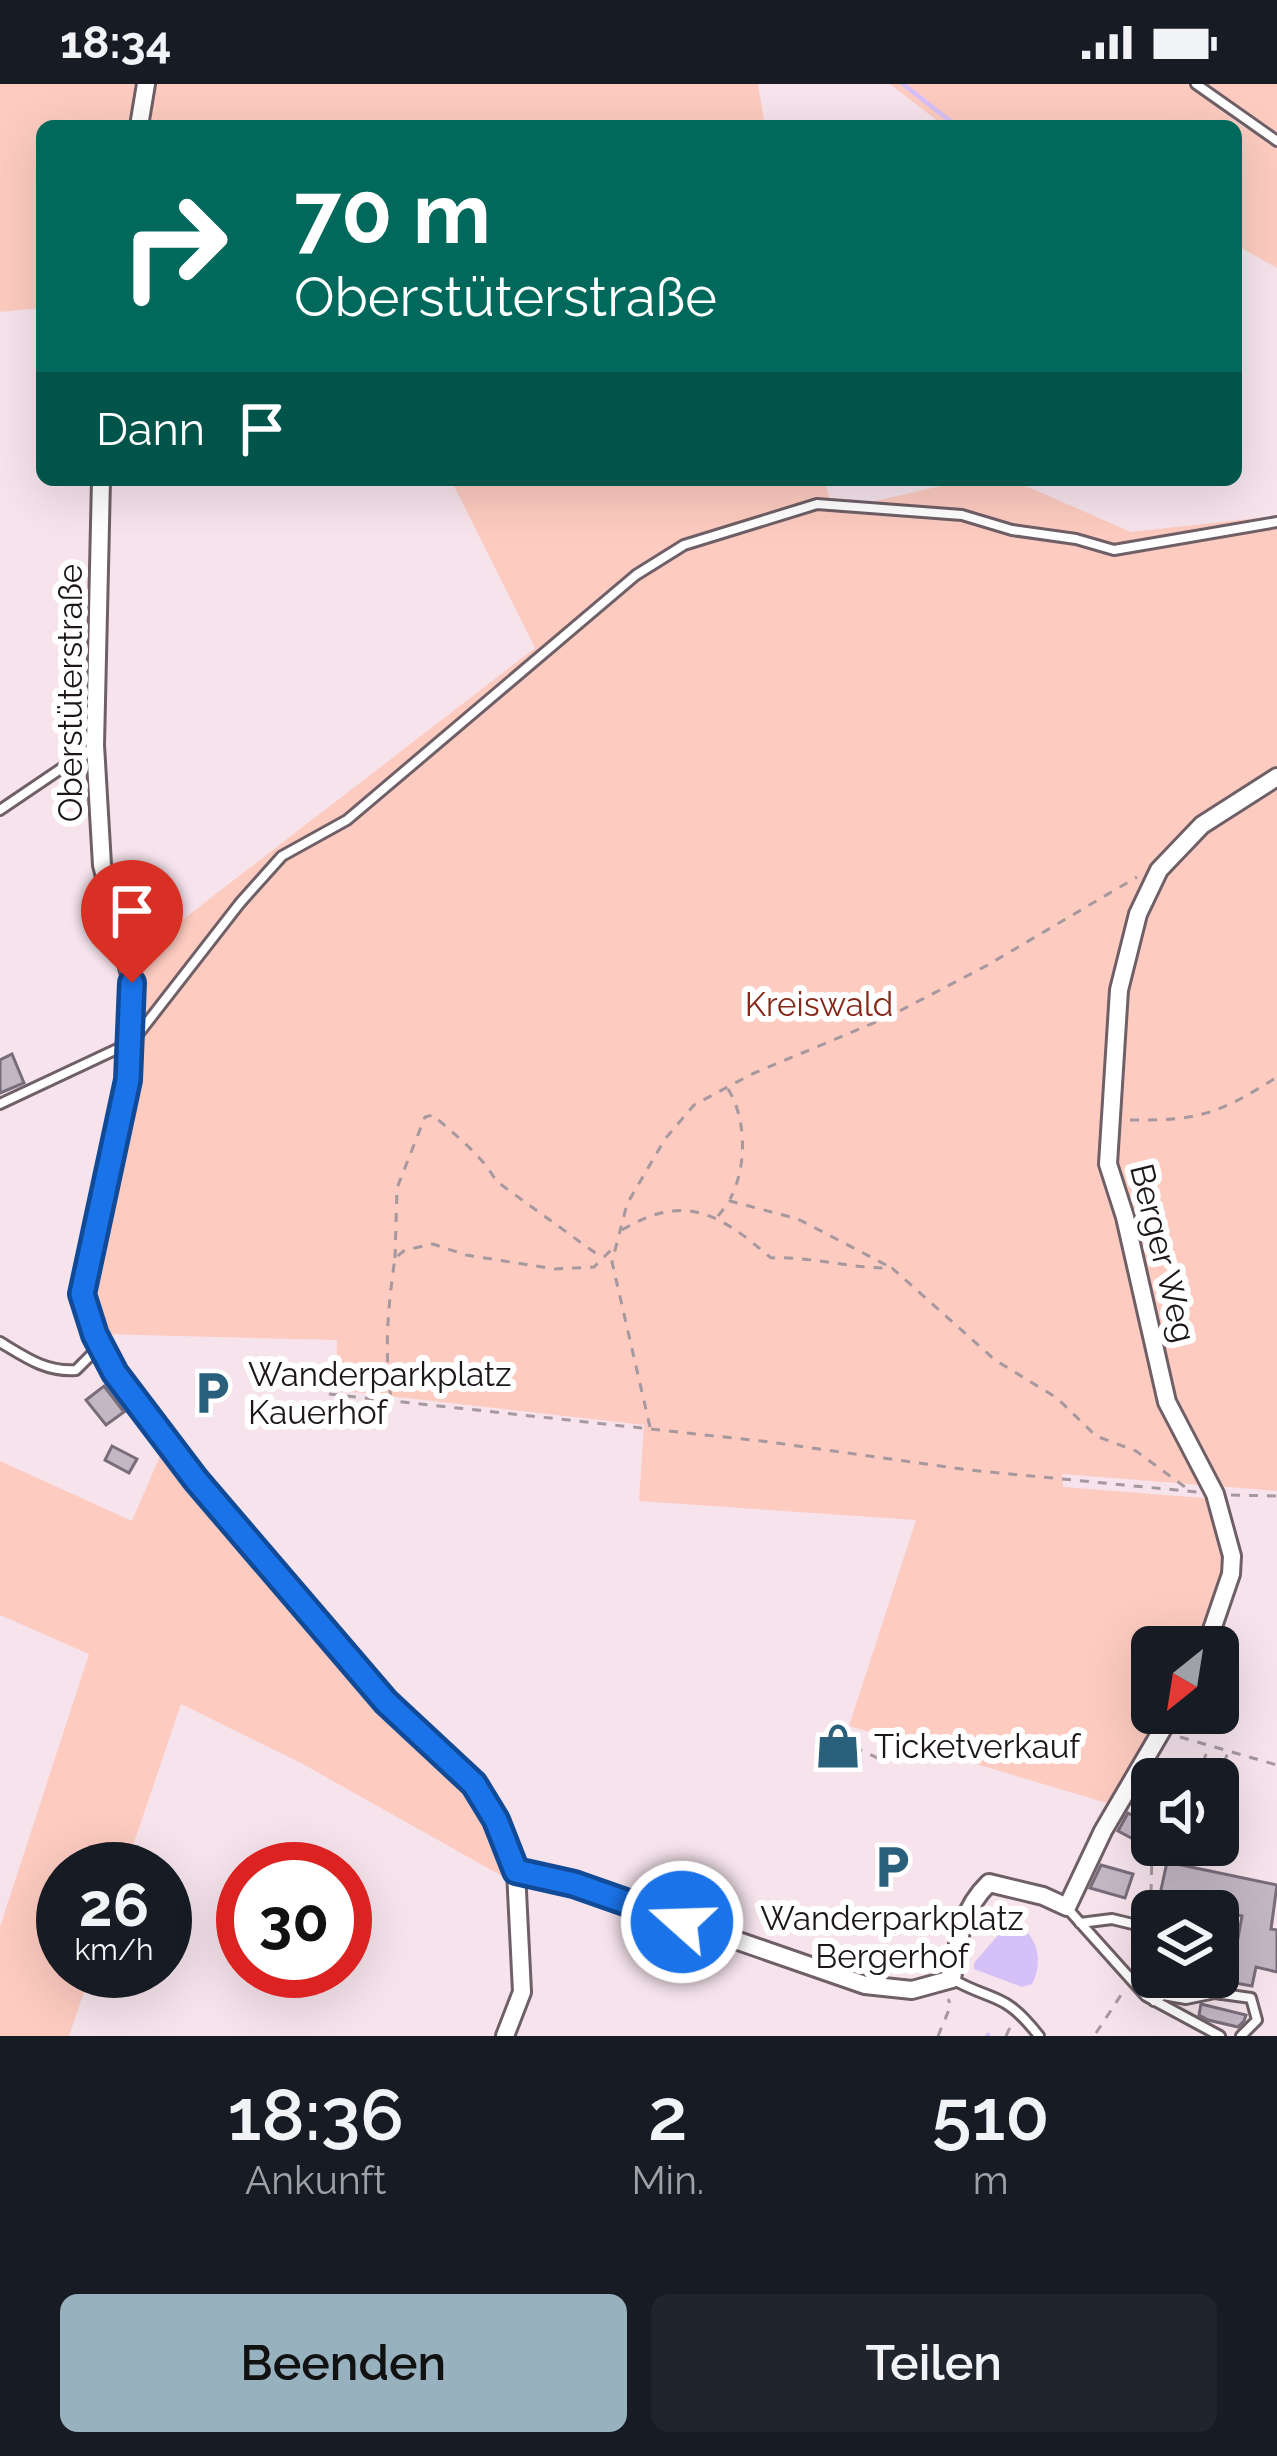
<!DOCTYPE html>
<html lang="de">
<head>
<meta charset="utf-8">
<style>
	body { margin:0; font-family:Raleway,sans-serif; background:#20242c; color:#f1f3f6; height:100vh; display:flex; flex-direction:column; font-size:45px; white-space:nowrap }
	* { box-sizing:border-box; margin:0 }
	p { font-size:39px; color:#9ea1a6 }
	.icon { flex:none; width:66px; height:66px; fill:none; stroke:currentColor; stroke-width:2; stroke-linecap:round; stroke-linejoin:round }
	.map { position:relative; height:1952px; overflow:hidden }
	.details { display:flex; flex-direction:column; background:#171b24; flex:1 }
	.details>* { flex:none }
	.hud { position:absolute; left:36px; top:36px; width:1206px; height:366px; border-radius:18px; box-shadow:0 12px 48px #0002; background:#00695c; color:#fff; overflow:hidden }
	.needle { width:78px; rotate:210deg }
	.tools { position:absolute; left:1131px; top:1542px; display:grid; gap:24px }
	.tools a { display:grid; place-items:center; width:108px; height:108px; border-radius:18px; background:#171b24; box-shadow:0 12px 48px #0002; font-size:60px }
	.speed { position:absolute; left:36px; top:1758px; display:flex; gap:24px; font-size:60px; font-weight:700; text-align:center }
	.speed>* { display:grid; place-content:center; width:156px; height:156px; border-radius:50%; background:#171b24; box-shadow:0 12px 48px #0002; line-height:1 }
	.speed small { font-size:30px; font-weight:400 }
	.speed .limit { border:18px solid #d22; background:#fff; color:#111 }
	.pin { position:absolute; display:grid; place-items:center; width:102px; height:102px; color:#fff; margin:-123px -51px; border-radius:50% 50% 50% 0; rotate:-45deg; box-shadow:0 0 12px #0007 }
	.pin .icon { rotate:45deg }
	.me { position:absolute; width:132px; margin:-66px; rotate:290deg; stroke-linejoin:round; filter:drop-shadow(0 0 9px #0008) }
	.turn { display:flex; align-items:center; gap:42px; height:252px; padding:0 60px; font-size:54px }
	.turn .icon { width:156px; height:156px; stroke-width:2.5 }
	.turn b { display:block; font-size:84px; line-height:102px }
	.then { display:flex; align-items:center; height:114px; padding:0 60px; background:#0003; gap:24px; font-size:45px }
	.eta { display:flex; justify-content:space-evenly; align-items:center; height:204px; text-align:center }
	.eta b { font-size:72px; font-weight:600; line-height:84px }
	.primary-button { display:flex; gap:24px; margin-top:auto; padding:24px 60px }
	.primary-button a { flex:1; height:138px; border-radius:18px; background:#97b1bf; color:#111; font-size:48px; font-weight:600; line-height:138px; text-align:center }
	.primary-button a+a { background:#20242c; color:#f1f3f6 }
	.status { display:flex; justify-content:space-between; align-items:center; height:84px; padding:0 60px; background:#171b24; direction:ltr }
	.status svg { height:33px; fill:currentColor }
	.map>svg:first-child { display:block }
	.green { fill:#fdcbc0 }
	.water { fill:#d5c1f8 }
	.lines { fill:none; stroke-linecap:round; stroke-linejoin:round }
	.stream { stroke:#d5c1f8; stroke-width:4.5 }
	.building { fill:#c4b7c4; stroke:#796d7a; stroke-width:3 }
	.lane-casing { stroke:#6f5f67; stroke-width:14 }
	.street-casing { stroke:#6f5f67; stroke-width:22 }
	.path { stroke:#a6989f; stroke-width:3; stroke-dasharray:9 9; stroke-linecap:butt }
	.lane { stroke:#fff; stroke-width:8 }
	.street { stroke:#fff; stroke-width:16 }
	.route-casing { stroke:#114b97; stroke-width:30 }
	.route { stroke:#1a73e8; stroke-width:21 }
	.labels { text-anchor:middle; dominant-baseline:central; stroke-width:12; stroke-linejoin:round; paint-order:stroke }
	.street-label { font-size:33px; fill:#1d171a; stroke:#fff }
	.park-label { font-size:33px; fill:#842919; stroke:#fff }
	.poi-label { font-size:33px; fill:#1d171a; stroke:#fff; text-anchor:start }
</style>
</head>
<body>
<div class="status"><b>18:34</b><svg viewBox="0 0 49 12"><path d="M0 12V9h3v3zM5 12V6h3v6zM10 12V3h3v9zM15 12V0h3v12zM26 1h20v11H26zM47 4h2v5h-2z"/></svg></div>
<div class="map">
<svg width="1277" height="1952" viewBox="0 0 1277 1952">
	<rect width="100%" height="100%" fill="#f6e3ec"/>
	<g class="green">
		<path d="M0 0H137L130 42H42V224L0 228Z"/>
		<path d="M156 0H758L765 42H150Z"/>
		<path d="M890 0H1188L1242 42 1277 62V184L1236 161V42H944Z"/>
		<path d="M1204 0H1277V51L1252 37Z"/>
		<path d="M451 396H825L832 427 967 396H1012L1131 448 1277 432V1407L1062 1390 1063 1403 1204 1414 1215 1428 1229 1490 1204 1563H1152V1629H1167L1110 1720 849 1642 916 1436 639 1417 644 1341 336 1306 337 1256 102 1250 87 1211 140 930 138 870 535 564Z"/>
		<path d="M163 1365 463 1698 499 1757 509 1796 301 1679 181 1620 125 1785H63V1887H91L69 1952H0V1843L89 1570 0 1531V1377L132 1437Z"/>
	</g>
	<path class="water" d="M1009 1844 1027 1848C1040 1862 1041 1884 1032 1900L1022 1903 974 1885V1879L1000 1849Z"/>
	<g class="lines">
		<g class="stream">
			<path d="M903 0 950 37"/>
			<path d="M987 1952 988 1951"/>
		</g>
	</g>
	<g class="building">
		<path d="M12 970 24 999 0 1009V976Z"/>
		<path d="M104 1302 124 1328 106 1341 86 1316Z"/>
		<path d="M112 1362 137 1375 129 1389 105 1376Z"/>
		<path d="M1128 1729 1152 1742V1765L1118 1747Z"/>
		<path d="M1167 1778 1277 1801 1271 1845 1277 1846V1888L1256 1883 1252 1902 1230 1898 1242 1832 1159 1815Z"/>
		<path d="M1101 1781 1133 1790 1125 1814 1090 1804Z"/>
		<path d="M1177 1893H1205L1203 1903 1186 1907 1174 1904Z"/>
		<path d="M1201 1920 1246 1931 1244 1937 1238 1943 1208 1936 1199 1931Z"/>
	</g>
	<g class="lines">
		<g class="lane-casing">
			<g id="lane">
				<path d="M1196 0 1277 57"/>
				<path d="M0 726 93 663"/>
				<path d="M0 1020 132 958 240 819 282 772 347 736 636 491 684 461 817 420 962 431 1012 446 1076 455 1114 466 1277 438"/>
				<path d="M0 1258C25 1273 45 1288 76 1286L100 1262"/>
				<path d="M1067 1824 1146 1912 1220 1952"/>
				<path d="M1218 1837 1227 1839 1221 1910"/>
				<path d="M1080 1839 1112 1835 1141 1842 1154 1823 1175 1827"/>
				<path d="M952 1895C995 1919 1004 1907 1039 1952"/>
				<path d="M1154 1917 1163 1911 1186 1915 1215 1909 1251 1914 1257 1936 1241 1952"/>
			</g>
		</g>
		<g class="street-casing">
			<g id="street">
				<path d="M139 42 146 0"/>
				<path d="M101 396 95 661 102 781 132 899 133 933 128 996 82 1210 101 1261 144 1330 386 1618 474 1701 496 1737 516 1787 522 1908 505 1952"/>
				<path d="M1206 1563 1231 1490 1232 1472 1215 1410 1167 1318 1125 1133 1108 1080 1119 906 1138 830 1159 786 1202 741 1277 693"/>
				<path d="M516 1787 574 1800 865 1901 912 1906 952 1895C958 1857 961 1826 989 1799L1043 1812 1067 1823 1103 1747 1172 1629"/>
			</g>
		</g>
		<g class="path">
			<path d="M728 1005C747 1035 747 1084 730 1115"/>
			<path d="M1130 1036C1198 1037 1219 1030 1277 993"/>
			<path d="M718 1132 730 1117 798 1135 890 1183"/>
			<path d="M622 1146C685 1108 720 1130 771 1174 812 1172 851 1185 892 1184L995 1276 1057 1314 1096 1352 1136 1367 1185 1403"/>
			<path d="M395 1174 397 1104 425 1033 433 1031C455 1051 483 1072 496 1097L594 1168 605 1172"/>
			<path d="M329 1310 770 1358 969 1386 1197 1408"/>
			<path d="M391 1314C384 1266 388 1222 395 1174L405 1166 433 1160 466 1171 555 1185 594 1183 613 1164"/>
			<path d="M650 1343 612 1178 627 1120 665 1055 694 1021 752 990 888 933 986 882 1137 793"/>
			<path d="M1231 1411 1277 1412"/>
			<path d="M1180 1653 1277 1681"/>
			<path d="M854 1663 880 1675"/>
			<path d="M1196 1695 1209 1663"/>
			<path d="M1218 1696 1228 1668"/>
			<path d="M1134 1722 1152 1731"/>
			<path d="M1154 1761 1161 1773 1179 1781"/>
			<path d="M1180 1777 1182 1761"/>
			<path d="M1151 1809 1152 1768 1167 1761"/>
			<path d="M1138 1881 1145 1856"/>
			<path d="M1096 1949 1125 1905"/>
			<path d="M938 1952 951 1921 948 1915"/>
			<path d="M1006 1952 1013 1937"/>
		</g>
		<use href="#lane" class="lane"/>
		<use href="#street" class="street"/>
	</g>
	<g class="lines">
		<g class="route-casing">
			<path id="route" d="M132 899 128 996 82 1210 95 1251 115 1289 196 1396 386 1618 474 1700 496 1736 516 1787 574 1800 682 1838"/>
		</g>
		<use href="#route" class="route"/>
	</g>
	<defs>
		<g id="parking-bare" transform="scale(3.6)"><path d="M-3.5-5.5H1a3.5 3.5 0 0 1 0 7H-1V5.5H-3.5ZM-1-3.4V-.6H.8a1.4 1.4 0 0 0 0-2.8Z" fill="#2a607b" stroke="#fff" stroke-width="2.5" paint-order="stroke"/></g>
		<g id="shop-bare" transform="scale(3.6)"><path d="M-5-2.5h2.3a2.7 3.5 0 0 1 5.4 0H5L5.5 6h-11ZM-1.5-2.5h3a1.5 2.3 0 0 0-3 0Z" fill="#2a607b" stroke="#fff" stroke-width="2.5" paint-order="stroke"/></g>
	</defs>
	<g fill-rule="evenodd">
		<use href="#parking-bare" x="212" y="1309"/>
		<use href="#shop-bare" x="838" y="1662"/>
		<use href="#parking-bare" x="892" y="1783"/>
	</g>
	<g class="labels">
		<g class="street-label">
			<text transform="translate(70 609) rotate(-90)">Oberstüterstraße</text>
			<text transform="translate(1163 1169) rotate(76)">Berger Weg</text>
		</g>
		<g class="park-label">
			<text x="819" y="920">Kreiswald</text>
		</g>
		<g class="poi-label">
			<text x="248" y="1290">Wanderparkplatz<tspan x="248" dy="38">Kauerhof</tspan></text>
			<text x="874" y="1662">Ticketverkauf</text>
			<text x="892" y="1834" text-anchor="middle">Wanderparkplatz<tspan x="892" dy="38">Bergerhof</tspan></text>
		</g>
	</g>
</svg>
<div class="tools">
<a><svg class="needle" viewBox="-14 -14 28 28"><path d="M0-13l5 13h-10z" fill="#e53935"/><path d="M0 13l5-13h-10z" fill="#9ea1a6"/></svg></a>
<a><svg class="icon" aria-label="sound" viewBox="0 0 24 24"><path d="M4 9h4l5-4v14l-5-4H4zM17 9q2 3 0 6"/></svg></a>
<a><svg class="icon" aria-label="layers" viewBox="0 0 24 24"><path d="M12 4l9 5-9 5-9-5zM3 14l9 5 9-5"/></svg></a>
</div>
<div class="speed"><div>26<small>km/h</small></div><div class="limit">30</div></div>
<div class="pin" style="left:132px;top:899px;background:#d93025"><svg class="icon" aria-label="arrive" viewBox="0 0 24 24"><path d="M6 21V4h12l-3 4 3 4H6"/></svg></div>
<svg class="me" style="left:682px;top:1838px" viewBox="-20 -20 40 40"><circle r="17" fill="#1a73e8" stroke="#fff" stroke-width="3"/><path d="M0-11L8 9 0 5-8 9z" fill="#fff"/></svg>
<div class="hud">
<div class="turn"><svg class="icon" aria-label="right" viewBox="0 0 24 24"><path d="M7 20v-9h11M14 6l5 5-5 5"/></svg><div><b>70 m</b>Oberstüterstraße</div></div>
<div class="then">Dann<svg class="icon" aria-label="arrive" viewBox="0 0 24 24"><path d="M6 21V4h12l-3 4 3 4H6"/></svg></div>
</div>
</div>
<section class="details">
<div class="eta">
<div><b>18:36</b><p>Ankunft</p></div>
<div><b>2</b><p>Min.</p></div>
<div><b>510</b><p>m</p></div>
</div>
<div class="primary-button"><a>Beenden</a><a>Teilen</a></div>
</section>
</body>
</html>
